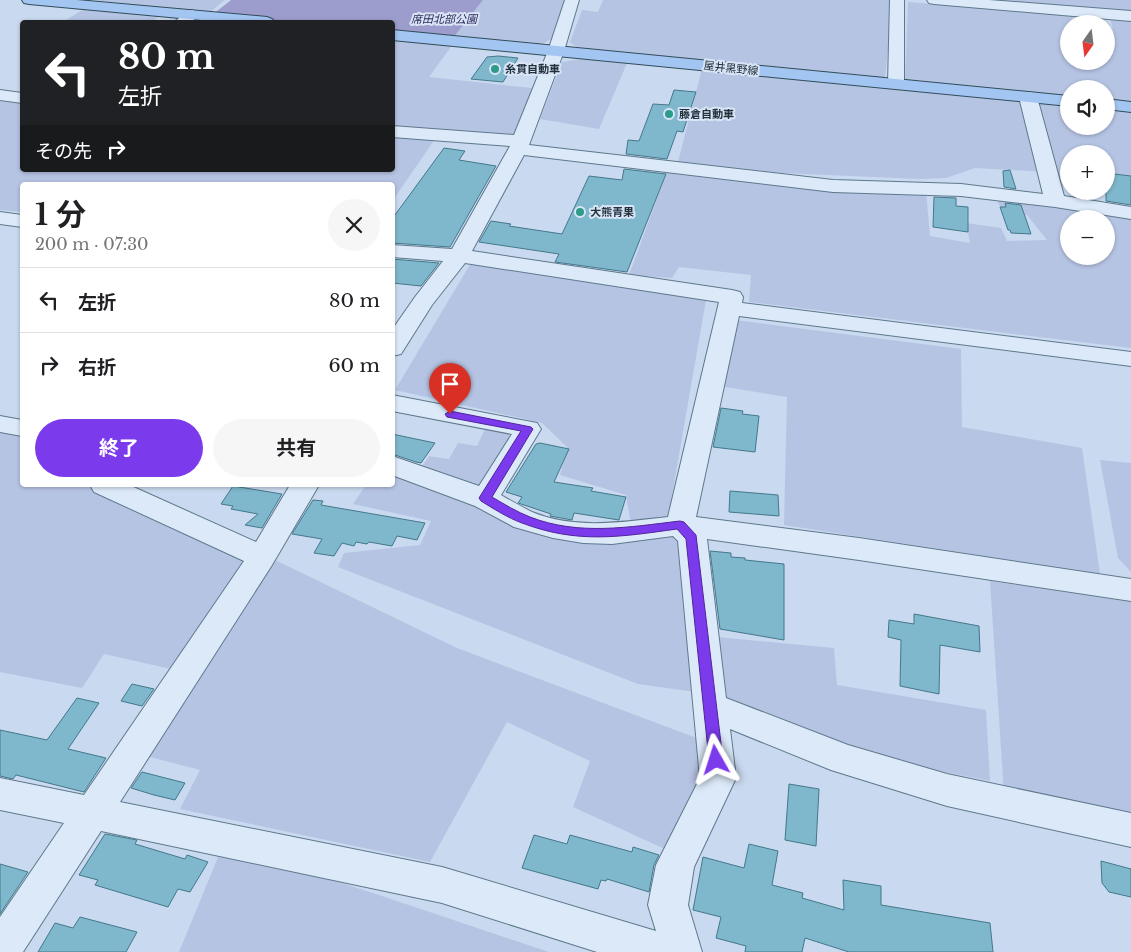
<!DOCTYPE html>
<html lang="ja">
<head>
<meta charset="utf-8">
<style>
	body { margin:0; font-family:"Libre Baskerville","Noto Sans JP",serif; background:#f6f6f6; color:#202124; height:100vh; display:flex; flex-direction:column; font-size:19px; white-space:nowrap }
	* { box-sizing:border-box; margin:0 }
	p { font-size:16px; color:#757577 }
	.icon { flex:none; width:28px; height:28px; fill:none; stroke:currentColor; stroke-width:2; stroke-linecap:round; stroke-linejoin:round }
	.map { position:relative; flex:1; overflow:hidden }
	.drawer { position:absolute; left:20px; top:182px; width:375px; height:305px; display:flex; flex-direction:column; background:#fff; border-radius:5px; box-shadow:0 1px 4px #0004 }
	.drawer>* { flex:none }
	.hud { position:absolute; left:20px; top:20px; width:375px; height:152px; border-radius:5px; box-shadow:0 1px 4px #0004; background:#202124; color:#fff; overflow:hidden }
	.needle { width:32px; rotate:194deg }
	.buttons { position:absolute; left:1060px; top:15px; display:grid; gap:10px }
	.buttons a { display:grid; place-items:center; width:55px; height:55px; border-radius:50%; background:#fff; box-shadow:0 1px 4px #0004; font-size:25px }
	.pin { position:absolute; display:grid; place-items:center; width:42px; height:42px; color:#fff; margin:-51px -21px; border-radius:50% 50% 50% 0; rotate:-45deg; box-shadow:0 0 5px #0007 }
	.pin .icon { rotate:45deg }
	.me { position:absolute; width:55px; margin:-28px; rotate:354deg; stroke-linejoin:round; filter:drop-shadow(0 0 4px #0008) }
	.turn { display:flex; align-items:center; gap:18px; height:105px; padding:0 15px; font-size:22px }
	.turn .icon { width:65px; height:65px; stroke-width:2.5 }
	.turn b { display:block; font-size:35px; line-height:42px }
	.then { display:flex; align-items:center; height:48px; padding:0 15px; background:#0003; gap:10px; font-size:19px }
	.round { display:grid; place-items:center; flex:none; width:52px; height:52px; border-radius:26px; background:#f6f6f6 }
	.headline { display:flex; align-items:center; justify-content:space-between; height:85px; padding:0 15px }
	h1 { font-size:30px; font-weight:700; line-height:38px }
	.action { display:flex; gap:10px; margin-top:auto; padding:10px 15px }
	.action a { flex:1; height:58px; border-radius:30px; background:#7c3aed; color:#fff; font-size:20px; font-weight:700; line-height:58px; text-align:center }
	.action a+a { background:#f6f6f6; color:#202124 }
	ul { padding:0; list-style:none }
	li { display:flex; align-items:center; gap:15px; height:65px; padding:0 15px; border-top:1px solid #e0e0e0 }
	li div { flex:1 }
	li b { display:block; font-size:19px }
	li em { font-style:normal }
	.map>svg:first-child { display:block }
	.farmland { fill:#b6c4e4; fill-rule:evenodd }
	.green { fill:#9c9dcd }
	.building { fill:#7fb7cc; stroke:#43788a }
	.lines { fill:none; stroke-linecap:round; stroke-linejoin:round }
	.minor-casing { stroke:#5d798b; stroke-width:2 }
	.major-casing { stroke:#314c59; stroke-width:2 }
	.minor { fill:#dce9f9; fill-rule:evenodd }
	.major { fill:#a2c5f1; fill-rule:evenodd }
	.route { fill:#7c3aed; stroke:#51269a }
	.poi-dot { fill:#2d9a8a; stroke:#d9e5f6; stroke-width:2 }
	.labels { text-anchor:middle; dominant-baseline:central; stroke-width:4; stroke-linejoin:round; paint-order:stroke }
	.far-park-label { font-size:11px; font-style:italic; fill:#2d2758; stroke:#d9e5f6 }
	.far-street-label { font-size:11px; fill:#21323c; stroke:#d9e5f6 }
	.far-poi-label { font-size:11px; font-weight:bold; fill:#21323c; stroke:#d9e5f6; text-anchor:start }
</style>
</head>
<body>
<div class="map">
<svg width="1131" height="952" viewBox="0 0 1131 952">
	<rect width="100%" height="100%" fill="#c9d9ef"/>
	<g class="farmland">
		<path d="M92 0H225L209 13Z"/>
		<path d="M483 0H572L553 38 544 43 536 45 453 38Z"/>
		<path d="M603 0H893L885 78 591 50 575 46 570 42 582 10 598 12Z"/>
		<path d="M952 0H1131V13Z"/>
		<path d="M908 2 1072 15 1074 24H1069V61H1106V33H1114L1110 18 1131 20V102L1106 99V89H1069V96L905 81Z"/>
		<path d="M84 9 160 16 151 22H63Z"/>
		<path d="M392 38 453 44 429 77 532 88 515 135 508 137 393 127Z"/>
		<path d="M581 59 627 63 599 129 540 119 562 62Z"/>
		<path d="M702 69 1069 104V126H1106V109L1131 111V180L1106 176V154H1069V186L1050 185 1046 172 975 168 946 178 920 179 782 173 678 162Z"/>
		<path d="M0 101 22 103V170H392L393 135 435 139 393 200 392 185H22V212L0 210Z"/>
		<path d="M668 169 926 191 930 236 970 243 966 223 1001 228 1007 241 1047 240 1027 215 1003 212 996 199 1131 216V348L749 302 751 275 679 267 672 278 629 275ZM1069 219H1106V256H1069Z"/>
		<path d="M471 263 706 300 668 518 631 525 626 495 560 475 567 447 542 423 395 390Z"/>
		<path d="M735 320 961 349 962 427 1082 448 1100 574 784 525 787 397 719 386Z"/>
		<path d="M487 425 518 436 480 492 419 471 429 456 449 459 458 443 477 446Z"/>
		<path d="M0 429 22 432V485H93L247 558 171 669 104 654 82 688 0 672Z"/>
		<path d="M1100 460 1131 463V572L1118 558Z"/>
		<path d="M393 469 540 530 671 533 680 536 695 692 638 684 338 567 344 553 420 545 431 521 353 504 366 485H392Z"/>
		<path d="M273 559 457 648 702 740 709 771 667 850 573 807 590 761 507 722 430 862 180 809 200 770 146 756Z"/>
		<path d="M990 581 1131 602V821L1004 794Z"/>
		<path d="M716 637 834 648 837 685 986 710 990 781 889 761 724 698Z"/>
		<path d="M223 845 376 894 549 952H179Z"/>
	</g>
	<path class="green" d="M231 0H483L453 38 393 32 392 22H291L212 15Z"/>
	<g class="building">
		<path d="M498 56 518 58 503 82 471 79 487 57Z"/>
		<path d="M674 90 696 92 683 132 677 131 667 159 626 154 628 140 639 141 653 104 669 105Z"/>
		<path d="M444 148 465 151 459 160 496 166 450 247 392 243V219Z"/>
		<path d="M624 169 666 174 627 272 555 262 559 254 479 242 491 221 511 224 509 226 562 234 589 176 622 180Z"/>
		<path d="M1010 170 1016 189 1004 187 1003 171Z"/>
		<path d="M1106 173 1131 176V205L1106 201Z"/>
		<path d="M934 197 956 198V206L968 207V232L933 227Z"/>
		<path d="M1005 203 1021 205 1031 234 1011 233 1010 230H1008L1000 207H1006Z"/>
		<path d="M392 259 439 263 421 286 392 283Z"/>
		<path d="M721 408 743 411 742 414 759 416 755 452 713 447Z"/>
		<path d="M392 434 435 443 421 463 416 462 392 454Z"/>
		<path d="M540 443 569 449 554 482 593 488 591 491 626 497 619 520 574 513 572 520 550 516 551 514 518 503 522 497 506 492 536 444Z"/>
		<path d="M233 486 282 494 262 528 245 525 258 514 231 509 233 506 221 504Z"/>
		<path d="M730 491 778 495 779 516 729 512Z"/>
		<path d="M313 500 323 501 321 505 425 523 417 540 397 536 392 546 369 542 367 544 356 542 354 546 342 543 334 556 314 553 322 539 292 534Z"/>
		<path d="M710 551 731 553V557L745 558V560L784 564V640L720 629Z"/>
		<path d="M914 614 979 626 980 652 940 645 939 694 900 686 901 640 888 637 889 620 914 624Z"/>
		<path d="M132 684 154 689 142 706 121 701Z"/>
		<path d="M77 698 99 703 68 749 106 758 84 792 16 775 13 779 0 776V730L47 740Z"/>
		<path d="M142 772 185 783 175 800 154 795 131 788Z"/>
		<path d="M789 784 819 789 816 846 785 840Z"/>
		<path d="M105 834 137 840 135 844 185 859 187 855 208 862 190 892 178 889 168 907 95 885 98 880 79 875Z"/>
		<path d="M534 835 567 844 570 835 632 852 633 847 659 855 654 865 649 892 607 879 606 881 601 880 598 889 522 868Z"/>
		<path d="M749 844 778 851 772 885 803 893 802 898 844 910 843 880 881 886V905L990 923 993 952H849L805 938 802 952H745L746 946 716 938 721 917 693 910 703 857 744 868Z"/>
		<path d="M1101 861 1131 869V897L1109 892 1102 883Z"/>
		<path d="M0 864 28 872 0 914Z"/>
		<path d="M80 917 137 932 126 952H38L55 923 73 928Z"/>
	</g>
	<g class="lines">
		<g class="minor-casing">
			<g id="minor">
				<path d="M565 0H579L564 51 529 145 833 180 961 184 1043 194 1019 97 1022 93 1028 92 1034 93 1037 97 1064 196 1131 207V219L1055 207 961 196 833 192 524 155 472 251 732 290 740 292 743 297 742 303 1131 352V366L739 316 696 517 859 538 1131 579V601L859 560 707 539 726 698 848 745 947 774 1131 813V847L947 806 831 770 730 729 736 778 694 867 688 905 702 952H597L442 903 101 831 23 952H0V917L64 823 0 810V778L84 795 244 561 94 492 90 485H129L256 542 290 485H319L272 565 120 802 442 867 656 931 648 905 656 865 700 778 678 541 673 536 612 544 583 543 553 538 514 527 475 506 392 475V456L479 486 512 434 392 411V395L537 423 541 429 501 495C511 501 522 507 532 512 575 530 624 522 668 517L719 302 465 263 432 305 401 354 392 356V330L415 297 443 261 392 257V245L452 249 510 146 392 137V126L514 135 548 51Z"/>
				<path d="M890 0H904V84L902 88H890L888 84Z"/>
				<path d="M927 0H989L1131 11V21L934 4 929 3Z"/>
				<path d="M192 10 197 12 200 15 191 22H174L187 12Z"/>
				<path d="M0 90 22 93V103L0 100Z"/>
				<path d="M0 212 22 215V227L0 224Z"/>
				<path d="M0 416 22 420V436L0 432Z"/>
			</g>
		</g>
		<g class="major-casing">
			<g id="major">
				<path d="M22 0H77L267 17 272 19 275 22H223L29 4 24 3Z"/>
				<path d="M392 30 1069 96V106L392 40Z"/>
				<path d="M1106 99 1131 102V112L1106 109Z"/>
			</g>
		</g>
		<use href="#minor" class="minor"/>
		<use href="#major" class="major"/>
	</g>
	<path class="route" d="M450 411 531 427 533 429 492 497C504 504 517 512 530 517 579 536 629 527 680 521L684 522 696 535 723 760 721 765 716 766 711 765 709 760 686 539 677 529C620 537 577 544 522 523 508 518 494 509 481 501L479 498 521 431 447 417 445 414Z"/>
	<g class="poi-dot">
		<circle cx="495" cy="69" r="5"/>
		<circle cx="669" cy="114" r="5"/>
		<circle cx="580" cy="212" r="5"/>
	</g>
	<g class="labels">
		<g class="far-park-label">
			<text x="444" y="19">席田北部公園</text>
		</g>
		<g class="far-street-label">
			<text transform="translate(731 68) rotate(6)">屋井黒野線</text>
		</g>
		<g class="far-poi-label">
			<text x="505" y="69">糸貫自動車</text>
			<text x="679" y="114">藤倉自動車</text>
			<text x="590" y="212">大熊青果</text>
		</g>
	</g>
</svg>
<div class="buttons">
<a><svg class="needle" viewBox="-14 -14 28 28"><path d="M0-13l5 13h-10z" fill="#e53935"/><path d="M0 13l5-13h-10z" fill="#757577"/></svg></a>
<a><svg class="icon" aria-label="sound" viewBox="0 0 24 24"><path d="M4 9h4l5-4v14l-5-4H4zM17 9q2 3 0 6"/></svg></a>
<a>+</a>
<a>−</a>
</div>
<div class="pin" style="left:450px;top:414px;background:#d93025"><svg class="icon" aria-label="arrive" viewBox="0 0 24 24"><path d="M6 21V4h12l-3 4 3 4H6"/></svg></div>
<svg class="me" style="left:716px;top:760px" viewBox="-20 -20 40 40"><path d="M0-17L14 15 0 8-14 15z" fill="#7c3aed" stroke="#fff" stroke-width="4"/></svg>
<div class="hud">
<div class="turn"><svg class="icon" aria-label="left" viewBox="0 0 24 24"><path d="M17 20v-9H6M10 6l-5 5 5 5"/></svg><div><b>80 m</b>左折</div></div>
<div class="then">その先<svg class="icon" aria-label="right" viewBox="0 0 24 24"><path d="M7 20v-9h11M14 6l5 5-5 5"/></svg></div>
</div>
<section class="drawer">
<div class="headline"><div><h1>1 分</h1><p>200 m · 07:30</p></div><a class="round"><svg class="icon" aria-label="close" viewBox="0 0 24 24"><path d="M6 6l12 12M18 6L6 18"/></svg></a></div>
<ul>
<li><svg class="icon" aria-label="left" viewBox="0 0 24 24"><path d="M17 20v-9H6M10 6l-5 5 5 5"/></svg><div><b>左折</b></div><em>80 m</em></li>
<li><svg class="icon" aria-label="right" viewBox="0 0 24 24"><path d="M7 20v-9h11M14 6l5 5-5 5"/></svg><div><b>右折</b></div><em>60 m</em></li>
</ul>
<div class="action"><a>終了</a><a>共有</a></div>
</section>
</div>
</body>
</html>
